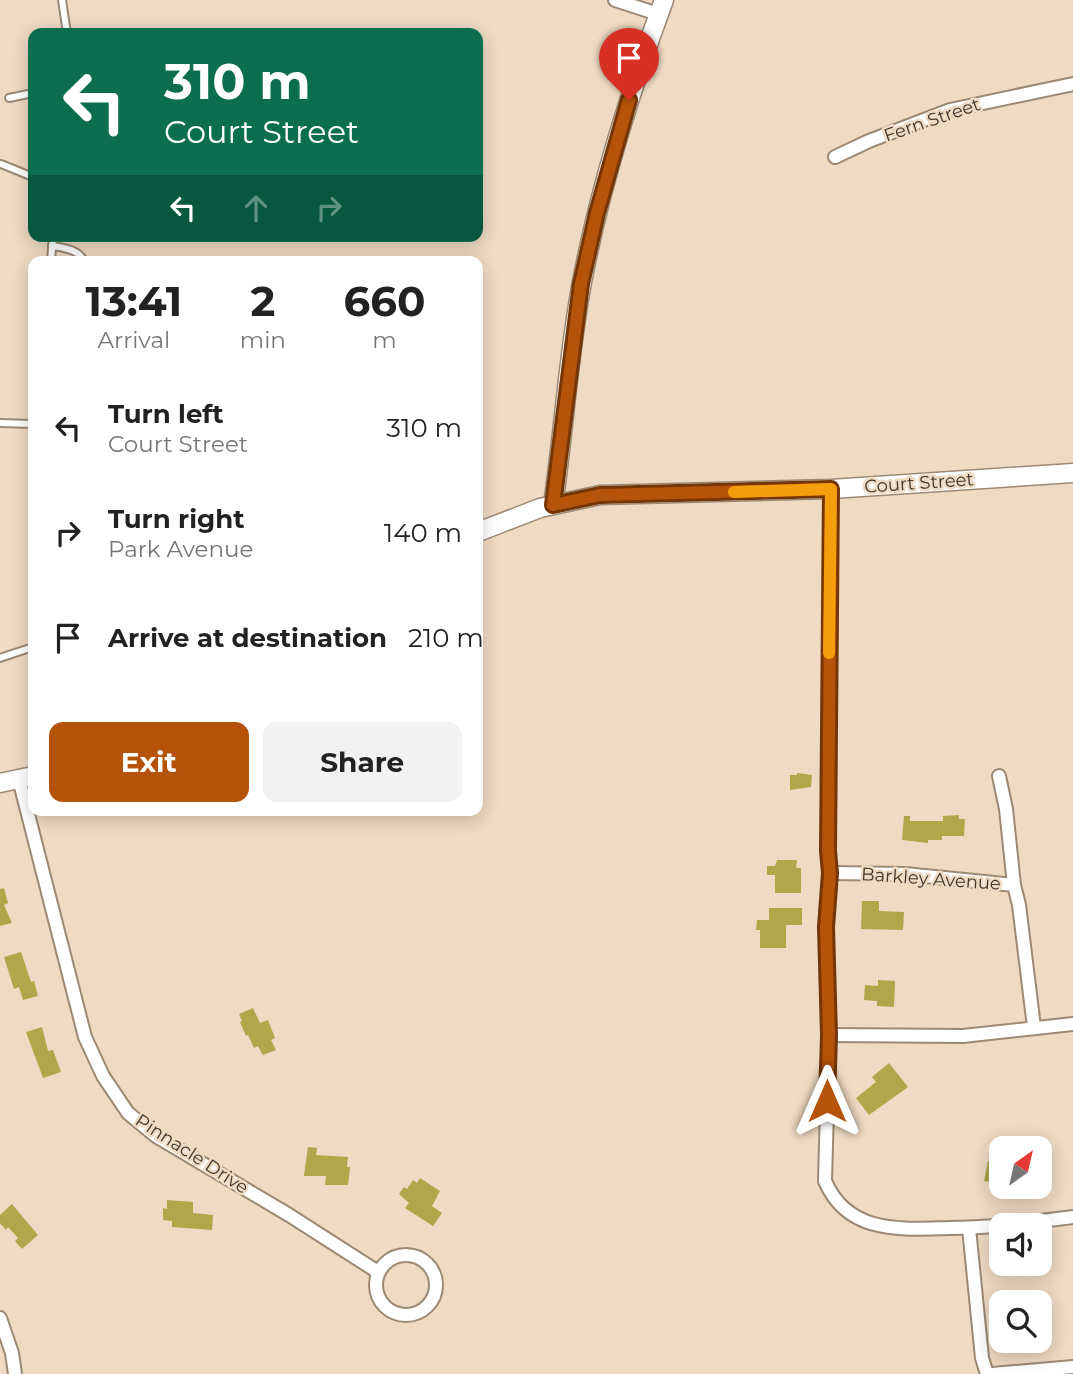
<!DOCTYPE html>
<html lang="en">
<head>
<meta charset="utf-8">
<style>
	body { margin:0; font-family:Montserrat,sans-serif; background:#f2f2f2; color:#222; height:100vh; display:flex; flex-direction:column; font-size:26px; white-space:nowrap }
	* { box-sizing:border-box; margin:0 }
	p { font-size:23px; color:#767676 }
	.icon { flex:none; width:38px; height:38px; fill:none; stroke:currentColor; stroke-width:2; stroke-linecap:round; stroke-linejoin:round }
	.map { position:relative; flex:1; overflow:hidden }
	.details { position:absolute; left:28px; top:256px; width:455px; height:560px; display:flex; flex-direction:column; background:#fff; border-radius:14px; box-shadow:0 4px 18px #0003 }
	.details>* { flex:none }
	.hud { position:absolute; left:28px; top:28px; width:455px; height:214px; border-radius:14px; box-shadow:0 4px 18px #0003; background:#0b6e4f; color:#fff; overflow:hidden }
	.needle { width:46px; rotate:34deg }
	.fabs { position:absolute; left:989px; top:1136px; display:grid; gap:14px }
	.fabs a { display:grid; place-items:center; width:63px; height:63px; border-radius:14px; background:#fff; box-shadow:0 4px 18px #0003; font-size:35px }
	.pin { position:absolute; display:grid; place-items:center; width:60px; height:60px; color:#fff; margin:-72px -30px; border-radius:50% 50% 50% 0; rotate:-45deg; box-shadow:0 0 7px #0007 }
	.pin .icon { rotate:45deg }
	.me { position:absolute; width:77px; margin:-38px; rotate:0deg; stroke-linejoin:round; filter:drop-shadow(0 0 5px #0008) }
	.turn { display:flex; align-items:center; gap:24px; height:147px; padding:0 21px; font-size:32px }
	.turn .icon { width:91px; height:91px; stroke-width:2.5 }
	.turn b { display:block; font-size:49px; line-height:60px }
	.lanes { display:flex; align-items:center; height:66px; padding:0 21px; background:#0003; justify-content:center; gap:35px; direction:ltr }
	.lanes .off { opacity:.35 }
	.eta { display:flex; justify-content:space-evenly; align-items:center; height:119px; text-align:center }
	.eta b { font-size:42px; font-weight:700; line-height:49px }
	.primary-button { display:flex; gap:14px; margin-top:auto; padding:14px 21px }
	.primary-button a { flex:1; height:80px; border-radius:14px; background:#b45309; color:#fff; font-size:28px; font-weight:700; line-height:80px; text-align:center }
	.primary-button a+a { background:#f2f2f2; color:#222 }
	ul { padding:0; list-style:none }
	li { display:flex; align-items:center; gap:21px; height:105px; padding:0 21px }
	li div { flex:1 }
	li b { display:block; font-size:26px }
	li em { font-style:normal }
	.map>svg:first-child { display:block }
	.building { fill:#afa749 }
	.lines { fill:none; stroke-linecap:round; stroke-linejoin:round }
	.lane-casing { stroke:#9c8974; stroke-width:10 }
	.street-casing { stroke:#9c8974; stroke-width:16 }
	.secondary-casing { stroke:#9c8974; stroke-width:21 }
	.lane { stroke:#fff; stroke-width:6 }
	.street { stroke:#fff; stroke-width:12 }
	.secondary { stroke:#fff; stroke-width:18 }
	.route-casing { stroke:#753606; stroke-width:18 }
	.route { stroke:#b45309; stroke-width:12 }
	.slow { stroke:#f59e0b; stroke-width:12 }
	.labels { text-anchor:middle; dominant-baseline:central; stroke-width:5; stroke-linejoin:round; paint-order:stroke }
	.street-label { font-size:18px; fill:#3f372e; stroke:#efdac3 }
</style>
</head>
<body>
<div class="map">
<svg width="1073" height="1374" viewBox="0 0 1073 1374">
	<rect width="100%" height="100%" fill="#efdac3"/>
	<g class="building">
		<path d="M797 773 812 775 811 787 790 790V775H797Z"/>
		<path d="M959 815V819H965L964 836H942V840H928V843L902 840 904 816H910V821H943V816Z"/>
		<path d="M777 860H797L796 868H801V893H775V875H767V866H775Z"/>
		<path d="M4 888 8 903 4 905 12 923 0 926V889Z"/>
		<path d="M862 901H879V911L904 912 903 930 861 929Z"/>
		<path d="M769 908H802V925H786V948H760V930H756L757 920H769Z"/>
		<path d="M21 952 31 982 34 981 38 996 23 1000 19 987 14 989 4 957Z"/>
		<path d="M878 980 895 981 894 1007 877 1006V1001L864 1000 865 985 878 986Z"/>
		<path d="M253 1008 260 1023 268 1020 275 1038 271 1040 276 1050 263 1055 258 1046 254 1048 248 1035 246 1036 240 1022 242 1021 239 1014Z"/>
		<path d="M42 1027 48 1051 53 1050 61 1072 43 1078 26 1032Z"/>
		<path d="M889 1063 908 1087 869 1115 856 1098 876 1082 872 1077Z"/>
		<path d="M308 1147 317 1148 316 1155 348 1157 347 1167H350L348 1185H325L326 1176H304Z"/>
		<path d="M988 1161 1001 1163V1186H1012V1190L998 1187 999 1183 984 1181Z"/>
		<path d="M420 1178 440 1191 432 1206 442 1213 433 1226 405 1208 409 1203 399 1194 404 1187 407 1189 413 1180 417 1183Z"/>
		<path d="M167 1200 193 1202V1213L213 1215 212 1230 172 1227V1221L163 1220V1208L167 1209Z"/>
		<path d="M12 1204 38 1235 22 1249 15 1241 18 1238 8 1227 6 1230 0 1223V1215Z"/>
	</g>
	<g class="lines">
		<g class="lane-casing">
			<g id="lane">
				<path d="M62 0 67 33"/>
				<path d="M9 98 33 93"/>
				<path d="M1 164 33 177"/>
				<path d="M52 246C64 248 78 249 84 261"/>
				<path d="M51 261 53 236"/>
				<path d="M0 423 33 424"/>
				<path d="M0 658 33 647"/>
			</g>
		</g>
		<g class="street-casing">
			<g id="street">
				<path d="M615 0 658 14"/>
				<path d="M835 157 869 141 950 110 1073 84"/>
				<path d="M831 489 828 851 830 873 826 927 829 1035 825 1181C848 1235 902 1229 950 1228 991 1228 1032 1222 1073 1217"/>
				<path d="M999 776 1006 809 1014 885"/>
				<path d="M19 779 85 1037 103 1076 128 1113 156 1136 289 1215 378 1272"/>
				<path d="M830 873 905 874 1014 885 1019 905 1034 1027"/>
				<path d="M829 1035 963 1036 1073 1024"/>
				<path d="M969 1228 982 1358 987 1374"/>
				<circle cx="406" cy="1285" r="30"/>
				<path d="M0 1318 12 1353 15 1374"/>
				<path d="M992 1374 1073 1367"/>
			</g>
		</g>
		<g class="secondary-casing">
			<g id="secondary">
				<path d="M553 505C564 431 568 356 582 282 600 186 630 92 664 0"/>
				<path d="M478 532 540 508 600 495 831 489 1073 473"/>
				<path d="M0 783 33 776"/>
			</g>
		</g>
		<use href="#lane" class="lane"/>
		<use href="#street" class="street"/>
		<use href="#secondary" class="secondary"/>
	</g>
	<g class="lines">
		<g class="route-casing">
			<path id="route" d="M629 100 597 213 581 284 553 505 600 495 831 489 828 851 830 873 826 927 829 1035 827 1101"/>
		</g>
		<use href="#route" class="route"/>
		<path class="slow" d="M734 492 831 489 829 653"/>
	</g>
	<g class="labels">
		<g class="street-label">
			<text transform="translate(932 120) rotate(-19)">Fern Street</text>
			<text transform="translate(919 483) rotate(-4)">Court Street</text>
			<text transform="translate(931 879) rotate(4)">Barkley Avenue</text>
			<text transform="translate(192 1154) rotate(33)">Pinnacle Drive</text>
		</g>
	</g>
</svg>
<div class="fabs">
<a><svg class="needle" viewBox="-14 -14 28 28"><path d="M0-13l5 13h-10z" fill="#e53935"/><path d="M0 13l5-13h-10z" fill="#767676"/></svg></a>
<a><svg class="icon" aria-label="sound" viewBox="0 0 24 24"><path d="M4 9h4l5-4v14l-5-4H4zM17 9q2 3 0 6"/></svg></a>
<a><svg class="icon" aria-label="search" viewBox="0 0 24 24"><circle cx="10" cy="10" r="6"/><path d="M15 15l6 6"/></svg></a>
</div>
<div class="pin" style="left:629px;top:100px;background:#d93025"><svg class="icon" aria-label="arrive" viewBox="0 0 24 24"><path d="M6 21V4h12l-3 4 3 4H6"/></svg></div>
<svg class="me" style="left:827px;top:1101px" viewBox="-20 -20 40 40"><path d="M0-17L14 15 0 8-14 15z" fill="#b45309" stroke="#fff" stroke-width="4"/></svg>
<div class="hud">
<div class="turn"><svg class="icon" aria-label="left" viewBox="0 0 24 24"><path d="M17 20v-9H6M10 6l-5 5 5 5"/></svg><div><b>310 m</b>Court Street</div></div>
<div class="lanes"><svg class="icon" aria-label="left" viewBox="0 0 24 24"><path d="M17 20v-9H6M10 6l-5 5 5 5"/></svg><svg class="icon off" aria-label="ahead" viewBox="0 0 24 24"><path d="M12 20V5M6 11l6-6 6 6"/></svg><svg class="icon off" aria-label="right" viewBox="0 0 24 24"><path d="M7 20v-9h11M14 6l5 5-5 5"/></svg></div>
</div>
<section class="details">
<div class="eta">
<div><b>13:41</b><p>Arrival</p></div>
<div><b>2</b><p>min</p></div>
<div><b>660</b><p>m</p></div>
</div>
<ul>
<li><svg class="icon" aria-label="left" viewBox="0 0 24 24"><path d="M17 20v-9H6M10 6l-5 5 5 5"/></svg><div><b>Turn left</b><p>Court Street</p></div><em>310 m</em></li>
<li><svg class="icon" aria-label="right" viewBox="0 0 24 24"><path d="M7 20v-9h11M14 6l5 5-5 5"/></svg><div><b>Turn right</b><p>Park Avenue</p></div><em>140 m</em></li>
<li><svg class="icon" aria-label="arrive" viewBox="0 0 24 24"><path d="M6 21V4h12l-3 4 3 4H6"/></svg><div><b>Arrive at destination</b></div><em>210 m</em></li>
</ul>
<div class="primary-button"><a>Exit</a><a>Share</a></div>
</section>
</div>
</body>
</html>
